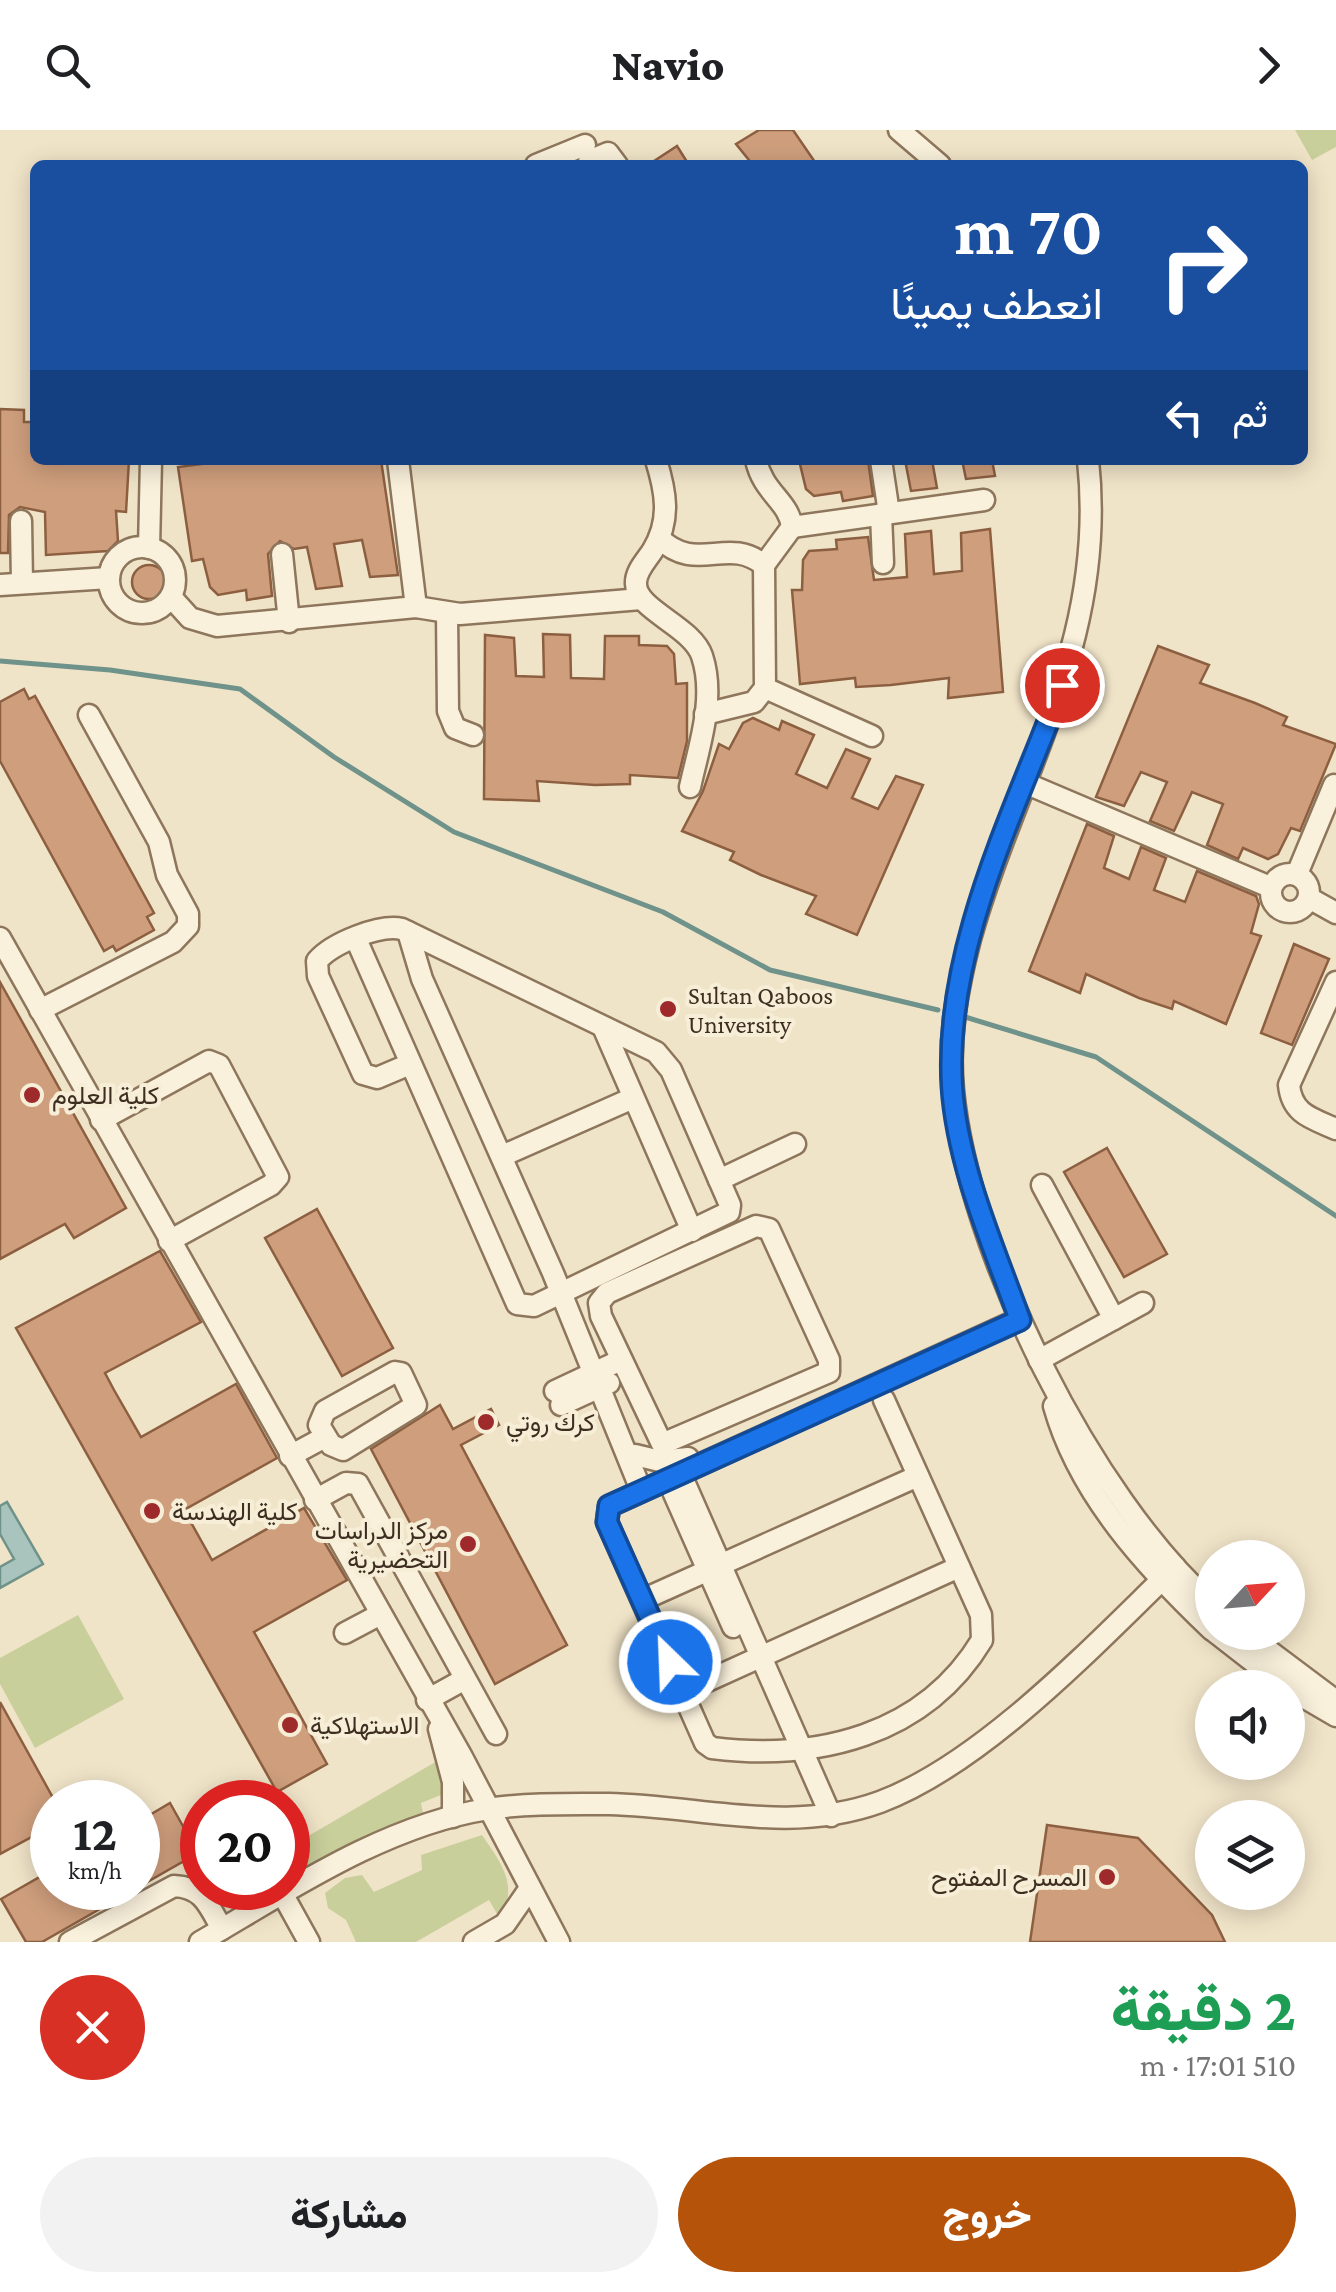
<!DOCTYPE html>
<html lang="ar">
<head>
<meta charset="utf-8">
<style>
	body { margin:0; font-family:"Crimson Pro",Vazirmatn,serif; background:#f2f2f2; color:#202124; direction:rtl; height:100vh; display:flex; flex-direction:column; font-size:38px; white-space:nowrap }
	* { box-sizing:border-box; margin:0 }
	p { font-size:32px; color:#757577 }
	.icon { flex:none; width:55px; height:55px; fill:none; stroke:currentColor; stroke-width:2; stroke-linecap:round; stroke-linejoin:round }
	.map { position:relative; height:1812px; overflow:hidden; direction:ltr }
	.side { display:flex; flex-direction:column; background:#fff; flex:1 }
	.side>* { flex:none }
	.guide { position:absolute; left:30px; top:30px; width:1278px; height:305px; border-radius:15px; box-shadow:0 5px 25px #0003; direction:rtl; background:#1a4fa0; color:#fff; overflow:hidden }
	.needle { width:65px; rotate:64deg }
	.controls { position:absolute; left:1195px; top:1410px; display:grid; gap:20px }
	.controls a { display:grid; place-items:center; width:110px; height:110px; border-radius:50%; background:#fff; box-shadow:0 5px 25px #0003; font-size:50px }
	.speed { position:absolute; left:30px; top:1650px; display:flex; gap:20px; font-size:50px; font-weight:700; text-align:center }
	.speed>* { display:grid; place-content:center; width:130px; height:130px; border-radius:50%; background:#fff; box-shadow:0 5px 25px #0003; line-height:1 }
	.speed small { font-size:25px; font-weight:400 }
	.speed .limit { border:15px solid #d22; background:#fff; color:#111 }
	.pin { position:absolute; display:grid; place-items:center; width:85px; height:85px; color:#fff; margin:-42px; border:5px solid #fff; border-radius:50%; box-shadow:0 2px 10px #0007 }
	.me { position:absolute; width:110px; margin:-55px; rotate:336deg; stroke-linejoin:round; filter:drop-shadow(0 0 8px #0008) }
	.turn { display:flex; align-items:center; gap:35px; height:210px; padding:0 40px; font-size:45px }
	.turn .icon { width:130px; height:130px; stroke-width:2.5 }
	.turn b { display:block; font-size:70px; line-height:85px }
	.then { display:flex; align-items:center; height:95px; padding:0 40px; background:#0003; gap:20px; font-size:38px }
	.round { display:grid; place-items:center; flex:none; width:105px; height:105px; border-radius:52px; background:#f2f2f2 }
	.head { display:flex; align-items:center; justify-content:space-between; height:170px; padding:0 40px }
	h1 { font-size:60px; font-weight:800; line-height:75px; color:#1e9e55 }
	.button { display:flex; gap:20px; margin-top:auto; padding:20px 40px }
	.button a { flex:1; height:115px; border-radius:60px; background:#b45309; color:#fff; font-size:40px; font-weight:800; line-height:115px; text-align:center }
	.button a+a { background:#f2f2f2; color:#202124 }
	header { display:flex; justify-content:space-between; align-items:center; height:130px; padding:0 40px; background:#fff; font-size:45px; font-weight:800 }
	.map>svg:first-child { display:block }
	.green { fill:#c9cf9b }
	.water { fill:#a9c4bc; stroke:#6f938a; stroke-width:2.5 }
	.lines { fill:none; stroke-linecap:round; stroke-linejoin:round }
	.stream { stroke:#6f938a; stroke-width:5 }
	.building { fill:#cf9f7d; stroke:#8d5f41; stroke-width:2.5 }
	.minor-casing { stroke:#8d765c; stroke-width:25 }
	.minor { stroke:#faf1dc; stroke-width:20 }
	.route-casing { stroke:#114b97; stroke-width:25 }
	.route { stroke:#1a73e8; stroke-width:18 }
	.poi-dot { fill:#9e2a2b; stroke:#f7eed8; stroke-width:4 }
	.labels { text-anchor:middle; dominant-baseline:central; stroke-width:8; stroke-linejoin:round; paint-order:stroke }
	.poi-label { font-size:25px; fill:#3d2e20; stroke:#f7eed8; text-anchor:start }
</style>
</head>
<body>
<header><svg class="icon" aria-label="forward" viewBox="0 0 24 24"><path d="M9 5l7 7-7 7"/></svg>Navio<svg class="icon" aria-label="search" viewBox="0 0 24 24"><circle cx="10" cy="10" r="6"/><path d="M15 15l6 6"/></svg></header>
<div class="map">
<svg width="1336" height="1812" viewBox="0 0 1336 1812">
	<rect width="100%" height="100%" fill="#f0e4c8"/>
	<g class="green">
		<path d="M1295 0H1336V17L1312 30Z"/>
		<path d="M78 1485 124 1569 35 1618 0 1554V1528Z"/>
		<path d="M444 1627 451 1661 421 1673 424 1689 306 1743 291 1716Z"/>
		<path d="M482 1705C502 1734 519 1756 500 1789L489 1770 416 1812H356L346 1790 328 1778 325 1763 345 1748 362 1745 374 1762 422 1740 421 1725Z"/>
	</g>
	<path class="water" d="M7 1372 43 1434 0 1458V1437L14 1429 0 1404V1376Z"/>
	<g class="lines">
		<g class="stream">
			<path d="M0 531 110 540 240 559 334 627 454 702 663 782 770 840 938 880"/>
			<path d="M962 886 1096 927 1336 1086"/>
		</g>
	</g>
	<g class="building">
		<path d="M759 0H793L817 35H753L736 14Z"/>
		<path d="M677 16 689 35H648Z"/>
		<path d="M0 279 24 280V292H35V330H129L126 382 116 381 118 411 108 421 46 425 45 382 20 377 9 385 8 423H0Z"/>
		<path d="M233 330H381L398 445 370 447 362 410 334 414 342 456 316 459 307 417 294 419 280 411 268 424 272 466 247 470 246 460 218 465 210 457 203 429 192 431 178 337Z"/>
		<path d="M799 330H868L873 366 843 371 841 362 814 366 806 359Z"/>
		<path d="M905 330H932L937 358 911 361Z"/>
		<path d="M962 330H992L995 346 966 349Z"/>
		<path d="M990 399 1003 562 948 568 949 548 891 555 856 557 855 548 800 554 792 460H802L803 430 809 421 837 419 836 410 868 407 874 450 907 447 905 404 931 401 934 444 962 441 961 403Z"/>
		<circle cx="149" cy="452" r="17"/>
		<path d="M543 504 570 505 571 548 604 549 605 506H639V515L667 516 674 524 676 554 687 553V611L678 648 630 645V654L595 655 537 651 539 671 484 669 485 505 514 508 516 546 544 547Z"/>
		<path d="M1158 516 1209 535 1200 553 1255 573 1287 587 1283 595 1336 614 1300 701 1291 698 1278 724 1268 729 1243 718 1238 729 1207 715 1223 674 1192 662 1174 701 1150 691 1167 652 1141 642 1124 676 1096 667Z"/>
		<path d="M24 559 29 569 35 566 154 783 147 787 154 800 116 821 113 816 104 821 0 631V572Z"/>
		<path d="M753 588 779 600 782 591 814 605 796 644 827 658 846 619 870 629 852 668 878 679 896 646 923 655 857 805 806 784 816 766 761 745 730 730 734 722 682 701 703 661 719 614 729 619 743 593Z"/>
		<path d="M1087 694 1114 706 1104 738 1129 749 1141 717 1166 728 1154 760 1185 772 1197 741 1256 766 1259 774 1251 803 1261 806 1226 894 1174 871 1172 879 1139 868 1086 844 1080 863 1029 841Z"/>
		<path d="M1294 814 1329 829 1292 915 1261 903Z"/>
		<path d="M0 852 126 1078 74 1108 65 1094 0 1129Z"/>
		<path d="M1107 1018 1167 1124 1124 1147 1064 1042Z"/>
		<path d="M317 1079 393 1218 342 1246 265 1108Z"/>
		<path d="M160 1121 201 1192 105 1243 114 1260 141 1307 236 1254 277 1328 184 1380 212 1430 304 1378 347 1450 254 1502 327 1634 277 1662 16 1198Z"/>
		<path d="M440 1275 453 1299 491 1279 499 1295 461 1315 567 1515 495 1554 371 1319Z"/>
		<path d="M0 1572 52 1666V1696L0 1724Z"/>
		<path d="M170 1673 198 1723 42 1812H26L1 1769 52 1740V1758H138V1692Z"/>
		<path d="M1047 1695 1138 1708 1212 1785 1225 1812H1030Z"/>
	</g>
	<g class="lines">
		<g class="minor-casing">
			<g id="minor">
				<path d="M899 0 940 35"/>
				<path d="M589 31 608 23 617 35"/>
				<path d="M536 35 585 15"/>
				<path d="M398 330 416 477"/>
				<path d="M656 330C666 362 671 390 653 420 647 430 635 441 636 454 636 480 692 496 702 526 716 568 699 616 690 657"/>
				<path d="M881 330 889 383"/>
				<path d="M1088 330C1108 510 1017 644 970 809 957 859 948 908 953 960 968 1120 1092 1368 1212 1474"/>
				<path d="M881 384 883 433"/>
				<path d="M21 391 22 453"/>
				<path d="M792 397 984 370"/>
				<path d="M659 408C697 445 727 405 764 435"/>
				<circle cx="142" cy="450" r="33"/>
				<path d="M149 418 151 330"/>
				<path d="M282 424 289 492"/>
				<path d="M0 455 109 448"/>
				<path d="M171 467 190 488 217 496 416 477 460 484 641 469"/>
				<path d="M447 483 448 581 455 598 473 605"/>
				<path d="M765 558 872 606"/>
				<path d="M705 584 754 572 765 558 764 435 792 397C789 371 763 363 756 330"/>
				<path d="M1025 653 1270 757"/>
				<path d="M1297 744 1334 655"/>
				<circle cx="1290" cy="763" r="19"/>
				<path d="M1309 768 1336 783"/>
				<path d="M408 802 422 849 553 1143 641 1360"/>
				<path d="M0 808 462 1627 559 1812"/>
				<path d="M356 809 517 1174 534 1176 729 1082 730 1075 671 940 656 922 402 799C380 794 332 813 317 831L318 846 363 944 377 948 410 934"/>
				<path d="M1336 852 1289 955C1292 984 1311 988 1336 999"/>
				<path d="M40 880 173 812 188 796V784L167 745 159 712 89 585"/>
				<path d="M603 897 692 1101"/>
				<path d="M101 990 209 931 219 935 278 1047 271 1055 169 1111"/>
				<path d="M502 1026 633 968"/>
				<path d="M719 1050 795 1014"/>
				<path d="M1042 1055 1114 1189"/>
				<path d="M756 1096 769 1099 829 1230V1242L662 1314 601 1186 599 1173 607 1163Z"/>
				<path d="M1039 1230 1143 1173"/>
				<path d="M395 1242 401 1243 416 1275 343 1320 331 1315 319 1295 325 1281Z"/>
				<path d="M555 1261 621 1230"/>
				<path d="M884 1270 981 1485 982 1510C924 1606 817 1631 712 1618L705 1613 607 1392 609 1376 1020 1189"/>
				<path d="M561 1275 609 1253"/>
				<path d="M1054 1276C1079 1365 1147 1438 1212 1500"/>
				<path d="M635 1325 660 1331 688 1328"/>
				<path d="M290 1326 325 1307"/>
				<path d="M675 1331 831 1686"/>
				<path d="M667 1348 733 1497"/>
				<path d="M315 1370 346 1353 358 1354 496 1604"/>
				<path d="M642 1470 918 1346"/>
				<path d="M1215 1502 1287 1558"/>
				<path d="M1244 1502 1336 1571"/>
				<path d="M345 1503 379 1485"/>
				<path d="M1288 1558 1336 1586"/>
				<path d="M683 1562 959 1437"/>
				<path d="M427 1570 465 1549"/>
				<path d="M439 1599 453 1652V1687"/>
				<path d="M283 1765 309 1812"/>
				<path d="M70 1812 174 1756C203 1757 209 1776 222 1799"/>
				<path d="M200 1812C288 1761 385 1695 488 1679 527 1673 570 1674 609 1674 702 1676 789 1705 880 1672 984 1633 1095 1514 1175 1437"/>
				<path d="M474 1812 505 1794 530 1758"/>
			</g>
		</g>
		<use href="#minor" class="minor"/>
	</g>
	<g class="lines">
		<g class="route-casing">
			<path id="route" d="M670 1532 607 1392 609 1376 1020 1190C993 1115 957 1035 952 956 944 817 1015 682 1062 555"/>
		</g>
		<use href="#route" class="route"/>
	</g>
	<g class="poi-dot">
		<circle cx="668" cy="879" r="10"/>
		<circle cx="32" cy="965" r="10"/>
		<circle cx="486" cy="1292" r="10"/>
		<circle cx="152" cy="1381" r="10"/>
		<circle cx="468" cy="1414" r="10"/>
		<circle cx="290" cy="1595" r="10"/>
		<circle cx="1107" cy="1747" r="10"/>
	</g>
	<g class="labels">
		<g class="poi-label">
			<text x="688" y="865">Sultan Qaboos<tspan x="688" dy="29">University</tspan></text>
			<text x="52" y="965">كلية العلوم</text>
			<text x="506" y="1292">كرك روتي</text>
			<text x="172" y="1381">كلية الهندسة</text>
			<text x="448" y="1400" text-anchor="end">مركز الدراسات<tspan x="448" dy="29">التحضيرية</tspan></text>
			<text x="310" y="1595">الاستهلاكية</text>
			<text x="1087" y="1747" text-anchor="end">المسرح المفتوح</text>
		</g>
	</g>
</svg>
<div class="controls">
<a><svg class="needle" viewBox="-14 -14 28 28"><path d="M0-13l5 13h-10z" fill="#e53935"/><path d="M0 13l5-13h-10z" fill="#757577"/></svg></a>
<a><svg class="icon" aria-label="sound" viewBox="0 0 24 24"><path d="M4 9h4l5-4v14l-5-4H4zM17 9q2 3 0 6"/></svg></a>
<a><svg class="icon" aria-label="layers" viewBox="0 0 24 24"><path d="M12 4l9 5-9 5-9-5zM3 14l9 5 9-5"/></svg></a>
</div>
<div class="speed"><div>12<small>km/h</small></div><div class="limit">20</div></div>
<div class="pin" style="left:1062px;top:555px;background:#d93025"><svg class="icon" aria-label="arrive" viewBox="0 0 24 24"><path d="M6 21V4h12l-3 4 3 4H6"/></svg></div>
<svg class="me" style="left:670px;top:1532px" viewBox="-20 -20 40 40"><circle r="17" fill="#1a73e8" stroke="#fff" stroke-width="3"/><path d="M0-11L8 9 0 5-8 9z" fill="#fff"/></svg>
<div class="guide">
<div class="turn"><svg class="icon" aria-label="right" viewBox="0 0 24 24"><path d="M7 20v-9h11M14 6l5 5-5 5"/></svg><div><b>70 m</b>انعطف يمينًا</div></div>
<div class="then">ثم<svg class="icon" aria-label="left" viewBox="0 0 24 24"><path d="M17 20v-9H6M10 6l-5 5 5 5"/></svg></div>
</div>
</div>
<section class="side">
<div class="head"><div><h1>2 دقيقة</h1><p>510 m · 17:01</p></div><a class="round" style="background:#d93025;color:#fff"><svg class="icon" aria-label="close" viewBox="0 0 24 24"><path d="M6 6l12 12M18 6L6 18"/></svg></a></div>
<div class="button"><a>خروج</a><a>مشاركة</a></div>
</section>
</body>
</html>
